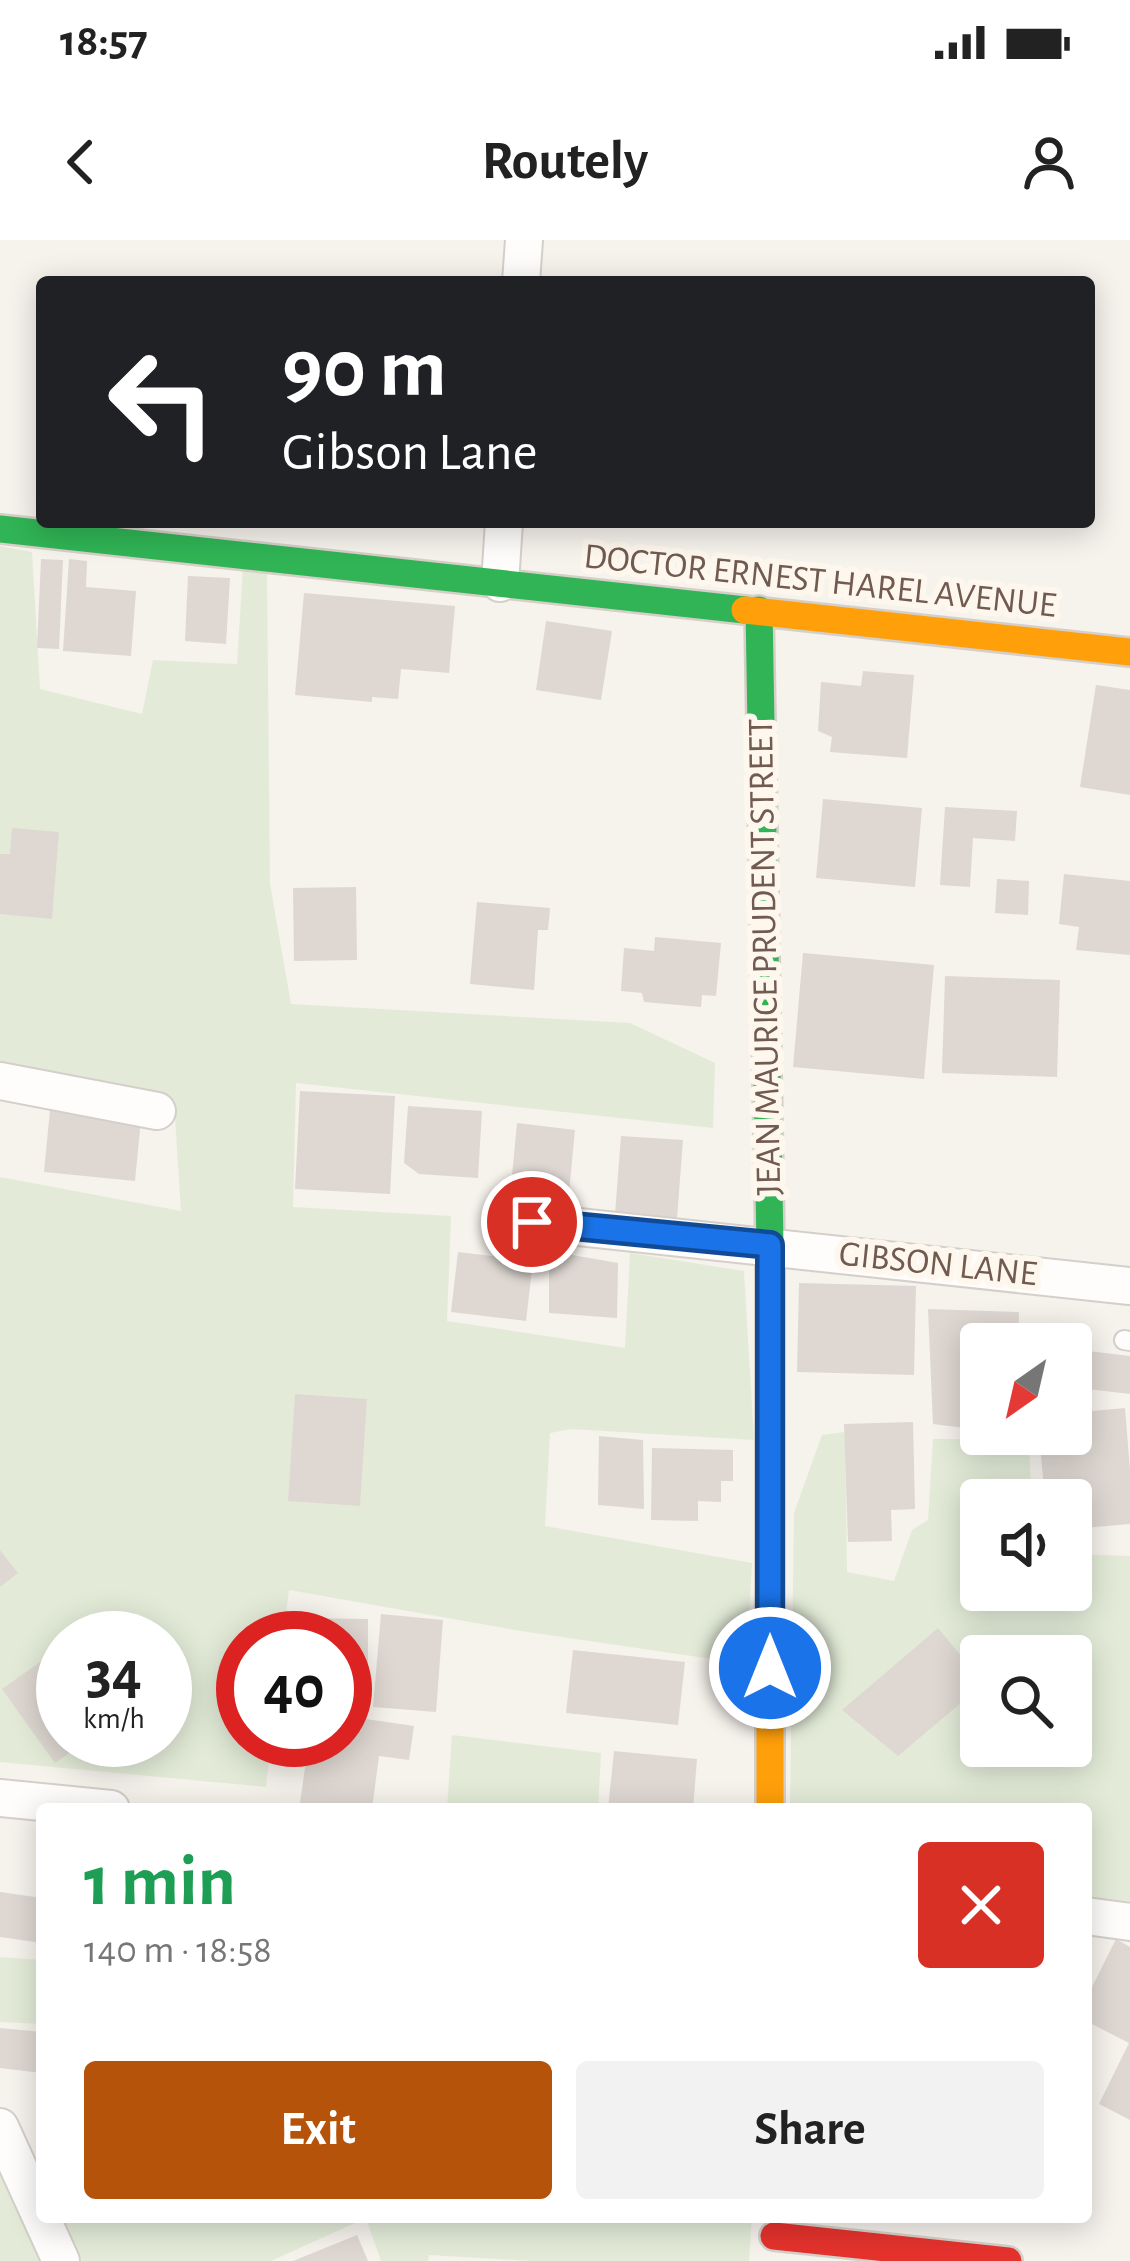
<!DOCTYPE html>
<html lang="en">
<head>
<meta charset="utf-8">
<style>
	body { margin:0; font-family:"Alegreya Sans",sans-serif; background:#f2f2f2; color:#222; height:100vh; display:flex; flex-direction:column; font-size:45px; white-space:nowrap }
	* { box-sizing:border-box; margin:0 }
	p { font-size:39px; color:#767676 }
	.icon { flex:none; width:66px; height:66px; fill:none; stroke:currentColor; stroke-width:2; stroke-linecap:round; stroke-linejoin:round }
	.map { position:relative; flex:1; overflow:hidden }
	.sheet { position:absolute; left:36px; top:1563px; width:1056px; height:420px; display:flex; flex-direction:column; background:#fff; border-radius:12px; box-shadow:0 6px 30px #0003 }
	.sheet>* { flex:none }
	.banner { position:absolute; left:36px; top:36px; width:1059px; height:252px; border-radius:12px; box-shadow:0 6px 30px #0003; background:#202124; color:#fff; overflow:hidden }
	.needle { width:78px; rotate:214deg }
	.controls { position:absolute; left:960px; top:1083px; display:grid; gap:24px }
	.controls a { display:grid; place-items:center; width:132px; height:132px; border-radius:12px; background:#fff; box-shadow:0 6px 30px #0003; font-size:60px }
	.speed { position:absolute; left:36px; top:1371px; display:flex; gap:24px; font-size:60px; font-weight:700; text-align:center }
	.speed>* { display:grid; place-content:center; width:156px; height:156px; border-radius:50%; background:#fff; box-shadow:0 6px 30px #0003; line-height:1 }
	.speed small { font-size:30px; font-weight:400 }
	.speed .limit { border:18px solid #d22; background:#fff; color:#111 }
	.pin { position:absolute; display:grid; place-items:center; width:102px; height:102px; color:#fff; margin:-51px; border:6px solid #fff; border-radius:50%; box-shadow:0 3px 12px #0007 }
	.me { position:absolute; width:132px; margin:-66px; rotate:0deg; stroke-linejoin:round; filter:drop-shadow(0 0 9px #0008) }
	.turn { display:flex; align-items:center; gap:42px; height:252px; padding:0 48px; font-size:54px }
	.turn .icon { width:156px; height:156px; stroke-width:2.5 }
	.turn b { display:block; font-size:84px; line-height:102px }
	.round { display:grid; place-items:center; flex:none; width:126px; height:126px; border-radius:12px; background:#f2f2f2 }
	.head { display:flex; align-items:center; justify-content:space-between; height:204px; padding:0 48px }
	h1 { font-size:72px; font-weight:600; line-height:90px; color:#1e9e55 }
	.primary-button { display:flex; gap:24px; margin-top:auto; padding:24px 48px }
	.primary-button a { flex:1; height:138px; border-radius:12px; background:#b45309; color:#fff; font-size:48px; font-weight:600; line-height:138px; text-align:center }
	.primary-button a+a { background:#f2f2f2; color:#222 }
	.status { display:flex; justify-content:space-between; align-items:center; height:84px; padding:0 60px; background:#fff; direction:ltr }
	.status svg { height:33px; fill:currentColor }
	header { display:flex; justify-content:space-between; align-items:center; height:156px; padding:0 48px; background:#fff; font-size:54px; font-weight:600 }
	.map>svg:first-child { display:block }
	.green { fill:#e3ebd8; fill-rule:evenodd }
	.building { fill:#dfd8d2 }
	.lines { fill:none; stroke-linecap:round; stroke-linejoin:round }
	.lane-casing { stroke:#d5cfca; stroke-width:22 }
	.street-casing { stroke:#d5cfca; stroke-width:40 }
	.fast-casing { stroke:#d5cfc8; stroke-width:32 }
	.slow-casing { stroke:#d5cfc8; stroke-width:32 }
	.jam-casing { stroke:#d5cfc8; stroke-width:32 }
	.lane { stroke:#fefdfc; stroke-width:18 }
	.street { stroke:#fefdfc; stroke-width:36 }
	.fast { stroke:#30b455; stroke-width:27 }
	.slow { stroke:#ff9f0a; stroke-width:27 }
	.jam { stroke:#e5322d; stroke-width:27 }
	.route-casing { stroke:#114b97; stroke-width:30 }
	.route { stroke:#1a73e8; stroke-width:21 }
	.labels { text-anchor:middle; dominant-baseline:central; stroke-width:12; stroke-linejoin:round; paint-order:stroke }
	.street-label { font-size:36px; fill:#715a4f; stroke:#fdf7ee }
</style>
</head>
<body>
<div class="status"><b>18:57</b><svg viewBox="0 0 49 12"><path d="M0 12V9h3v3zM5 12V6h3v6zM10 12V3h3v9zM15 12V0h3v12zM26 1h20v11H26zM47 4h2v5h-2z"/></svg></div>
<header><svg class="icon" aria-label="back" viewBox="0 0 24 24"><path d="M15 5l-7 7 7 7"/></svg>Routely<svg class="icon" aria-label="person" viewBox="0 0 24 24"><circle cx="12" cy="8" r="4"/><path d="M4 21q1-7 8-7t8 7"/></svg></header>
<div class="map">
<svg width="1130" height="2021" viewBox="0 0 1130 2021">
	<rect width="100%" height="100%" fill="#f6f2ec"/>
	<g class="green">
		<path d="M0 306 32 312 40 449 142 474 153 420 237 424 243 326 267 334 270 644 291 764 630 783 715 823 713 888 296 843 293 967 451 976 447 1081 625 1108 630 1013 744 1031 754 1200 571 1189 550 1193 545 1286 752 1323 746 1424 521 1391 289 1350 283 1398H243V1500H271L266 1547 0 1522V937L181 971 174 862 0 824ZM63 1398H165V1500H63Z"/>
		<path d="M845 1192 847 1332 894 1341 912 1290 928 1280 933 1199H983L986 1194H1028L1032 1260H981V1350H1071V1314L1130 1316V1665L1086 1660V1569H790L794 1273 822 1195ZM981 1416H1071V1506H981Z"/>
		<path d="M452 1495 601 1513 598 1569H447Z"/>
		<path d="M0 1717 42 1720V1784L0 1782Z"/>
		<path d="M0 1923 44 2021H0Z"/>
		<path d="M61 1977H752L749 2021H532L429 2015 428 2021H381L366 1978 271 2021H82Z"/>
	</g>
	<g class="building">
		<path d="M41 319 63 320 59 409 37 408Z"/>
		<path d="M69 319 87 321 86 347 136 351 131 416 63 411Z"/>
		<path d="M188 336 230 338 226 404 185 401Z"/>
		<path d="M304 353 455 366 449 433 401 429 398 459 372 457V462L295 455Z"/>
		<path d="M546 381 612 391 601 460 536 450Z"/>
		<path d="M863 431 914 435 907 518 830 512 832 497 818 491 821 442 861 446Z"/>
		<path d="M1096 445 1130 450V555L1080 547Z"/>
		<path d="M823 559 922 568 915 647 816 638Z"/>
		<path d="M945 567 1017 571 1015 601 973 598 970 647 940 645Z"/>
		<path d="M12 588 59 592 52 679 0 674V614H10Z"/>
		<path d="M1064 634 1130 641V715L1076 710 1079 687 1059 684Z"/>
		<path d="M997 639 1029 641 1028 675 995 673Z"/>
		<path d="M356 647 357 720 294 721 293 648Z"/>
		<path d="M477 662 550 668 548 690H538L534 750 470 744Z"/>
		<path d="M655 697 721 703 716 756 702 755 701 767 644 762 642 753 621 751 624 708 654 711Z"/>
		<path d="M803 713 934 725 924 839 793 827Z"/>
		<path d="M945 736 1060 740 1057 837 942 833Z"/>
		<path d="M300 851 395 856 390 954 295 949Z"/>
		<path d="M408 866 482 871 478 938 419 934 404 923Z"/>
		<path d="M50 870 141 879 135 941 44 932Z"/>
		<path d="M517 883 575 890 567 973 509 967Z"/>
		<path d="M621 896 683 900 677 978 615 974Z"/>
		<path d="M549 1011 618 1023 617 1078 549 1073Z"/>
		<path d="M458 1012 533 1021 526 1081 451 1072Z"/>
		<path d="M799 1043 916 1046 914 1135 797 1132Z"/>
		<path d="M928 1069 1019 1072 1018 1104H981V1149H978L974 1189 933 1184Z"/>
		<path d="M1071 1109 1130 1116V1154L1071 1147Z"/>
		<path d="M295 1154 367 1159 360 1266 288 1261Z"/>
		<path d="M1125 1168 1130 1230V1284L1071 1289V1260H1045L1039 1194H1071V1173Z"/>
		<path d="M913 1182 915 1269 891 1270 892 1301 848 1302 844 1184Z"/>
		<path d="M599 1196 643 1200 644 1269 598 1265Z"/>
		<path d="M652 1208 733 1210V1241H721V1262L698 1261V1281L651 1280Z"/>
		<path d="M0 1310 18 1333 0 1347Z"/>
		<path d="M381 1374 443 1380 436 1472 373 1467Z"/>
		<path d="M300 1378 368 1379V1470H345V1398H300Z"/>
		<path d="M938 1388 981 1440V1446L898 1516 842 1470Z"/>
		<path d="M573 1410 685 1422 678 1485 566 1473Z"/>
		<path d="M50 1415 63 1433V1500H88L55 1523 2 1449Z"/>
		<path d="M345 1476 414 1486 409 1520 379 1516 372 1569H341L300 1563 309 1500H345Z"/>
		<path d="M614 1511 697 1519 693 1569H608Z"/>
		<path d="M0 1652 42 1658V1703L0 1697Z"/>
		<path d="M1116 1699 1130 1707V1880L1099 1864 1129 1803 1086 1781V1759Z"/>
		<path d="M0 1788 42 1792V1833L0 1828Z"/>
		<path d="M357 1995 368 2021H293Z"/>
	</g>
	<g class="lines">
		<g class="lane-casing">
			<path id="lane" d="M1124 1100 1130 1101"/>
		</g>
		<g class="street-casing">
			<g id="street">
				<path d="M521 42 524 0"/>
				<path d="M500 343 504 282"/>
				<path d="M0 841 157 871"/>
				<path d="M532 982 1130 1046"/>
				<path d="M0 1558 111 1569"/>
				<path d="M1086 1676 1130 1682"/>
				<path d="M0 1887 61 2021"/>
			</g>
		</g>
		<g class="fast-casing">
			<g id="fast">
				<path d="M0 289 745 370"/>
				<path d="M759 370 770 1005V1184"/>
			</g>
		</g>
		<g class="slow-casing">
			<g id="slow">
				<path d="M745 370 1130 412"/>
				<path d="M770 1184V1569"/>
			</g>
		</g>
		<g class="jam-casing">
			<path id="jam" d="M774 1996 1008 2021"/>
		</g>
		<use href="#lane" class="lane"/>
		<use href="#street" class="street"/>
		<use href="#fast" class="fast"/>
		<use href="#slow" class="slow"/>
		<use href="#jam" class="jam"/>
	</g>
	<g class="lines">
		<g class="route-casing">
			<path id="route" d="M532 982 770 1005V1428"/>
		</g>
		<use href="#route" class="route"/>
	</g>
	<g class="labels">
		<g class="street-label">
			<text transform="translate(820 341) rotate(6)">DOCTOR ERNEST HAREL AVENUE</text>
			<text transform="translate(765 717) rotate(-91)">JEAN MAURICE PRUDENT STREET</text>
			<text transform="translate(938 1024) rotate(6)">GIBSON LANE</text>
		</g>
	</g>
</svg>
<div class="controls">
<a><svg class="needle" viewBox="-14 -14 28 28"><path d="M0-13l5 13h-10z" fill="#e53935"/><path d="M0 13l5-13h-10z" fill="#767676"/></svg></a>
<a><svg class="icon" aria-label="sound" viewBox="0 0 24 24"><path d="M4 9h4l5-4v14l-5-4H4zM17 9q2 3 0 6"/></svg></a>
<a><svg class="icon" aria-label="search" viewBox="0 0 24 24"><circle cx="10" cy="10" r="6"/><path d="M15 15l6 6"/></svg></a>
</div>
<div class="speed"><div>34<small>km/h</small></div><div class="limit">40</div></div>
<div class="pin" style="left:532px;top:982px;background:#d93025"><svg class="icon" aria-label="arrive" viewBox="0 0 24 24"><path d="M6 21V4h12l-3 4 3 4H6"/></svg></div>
<svg class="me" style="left:770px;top:1428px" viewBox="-20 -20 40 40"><circle r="17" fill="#1a73e8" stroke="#fff" stroke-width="3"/><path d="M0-11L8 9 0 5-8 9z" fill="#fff"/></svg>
<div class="banner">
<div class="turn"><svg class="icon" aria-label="left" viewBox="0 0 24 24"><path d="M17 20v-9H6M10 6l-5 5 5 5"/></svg><div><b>90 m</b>Gibson Lane</div></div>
</div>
<section class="sheet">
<div class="head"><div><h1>1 min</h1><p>140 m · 18:58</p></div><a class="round" style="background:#d93025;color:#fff"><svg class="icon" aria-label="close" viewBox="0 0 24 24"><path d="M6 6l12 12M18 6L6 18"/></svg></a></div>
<div class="primary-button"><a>Exit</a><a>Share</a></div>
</section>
</div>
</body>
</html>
